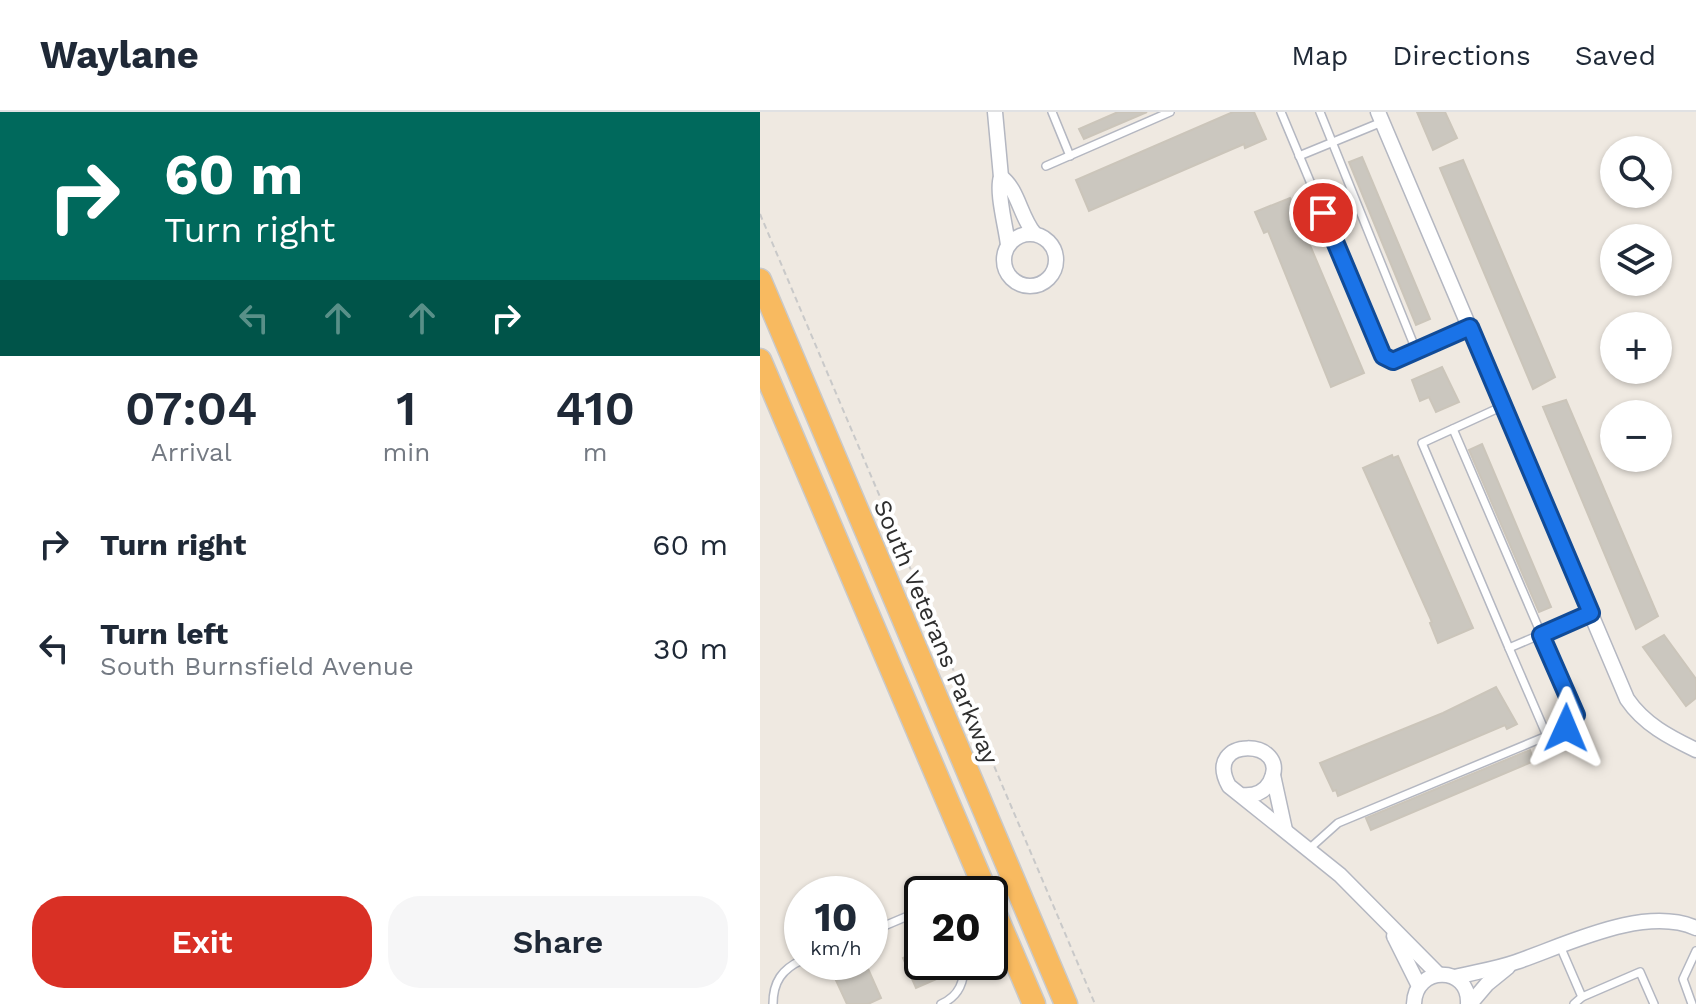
<!DOCTYPE html>
<html lang="en">
<head>
<meta charset="utf-8">
<style>
	body { margin:0; font-family:"Work Sans",sans-serif; background:#f6f6f7; color:#1f2937; height:100vh; display:flex; flex-direction:column; font-size:30px; white-space:nowrap }
	* { box-sizing:border-box; margin:0 }
	p { font-size:26px; color:#747a83 }
	.icon { flex:none; width:44px; height:44px; fill:none; stroke:currentColor; stroke-width:2; stroke-linecap:round; stroke-linejoin:round }
	.map { position:relative; flex:1; overflow:hidden }
	.drawer { display:flex; flex-direction:column; background:#fff; width:760px }
	.drawer>* { flex:none }
	.guide { background:#00695c; color:#fff; overflow:hidden }
	.fabs { position:absolute; left:840px; top:24px; display:grid; gap:16px }
	.fabs a { display:grid; place-items:center; width:72px; height:72px; border-radius:50%; background:#fff; box-shadow:0 2px 6px #0004; font-size:40px }
	.speed { position:absolute; left:24px; top:764px; display:flex; gap:16px; font-size:40px; font-weight:700; text-align:center }
	.speed>* { display:grid; place-content:center; width:104px; height:104px; border-radius:50%; background:#fff; box-shadow:0 2px 6px #0004; line-height:1 }
	.speed small { font-size:20px; font-weight:400 }
	.speed .limit { border:4px solid #111; border-radius:12px; background:#fff; color:#111 }
	.pin { position:absolute; display:grid; place-items:center; width:68px; height:68px; color:#fff; margin:-34px; border:4px solid #fff; border-radius:50%; box-shadow:0 2px 8px #0007 }
	.me { position:absolute; width:88px; margin:-44px; rotate:1deg; stroke-linejoin:round; filter:drop-shadow(0 0 6px #0008) }
	.turn { display:flex; align-items:center; gap:28px; height:168px; padding:0 32px; font-size:36px }
	.turn .icon { width:104px; height:104px; stroke-width:2.5 }
	.turn b { display:block; font-size:56px; line-height:68px }
	.lanes { display:flex; align-items:center; height:76px; padding:0 32px; background:#0003; justify-content:center; gap:40px; direction:ltr }
	.lanes .off { opacity:.35 }
	.eta { display:flex; justify-content:space-evenly; align-items:center; height:136px; text-align:center }
	.eta b { font-size:48px; font-weight:600; line-height:56px }
	.primary-button { display:flex; gap:16px; margin-top:auto; padding:16px 32px }
	.primary-button a { flex:1; height:92px; border-radius:32px; background:#d93025; color:#fff; font-size:32px; font-weight:600; line-height:92px; text-align:center }
	.primary-button a+a { background:#f6f6f7; color:#1f2937 }
	ul { padding:0; list-style:none }
	li { display:flex; align-items:center; gap:24px; height:104px; padding:0 32px }
	li div { flex:1 }
	li b { display:block; font-size:30px }
	li em { font-style:normal }
	header { display:flex; align-items:center; gap:48px; box-sizing:border-box; height:112px; padding:0 40px; background:#fff; border-bottom:2px solid #e0e1e3 }
	header strong { font-size:38px }
	nav { display:flex; gap:44px; margin-inline-start:auto; font-size:28px }
	main { display:flex; flex:1; min-height:0 }
	.map>svg:first-child { display:block }
	.building { fill:#cbc7bf; stroke:#cbc5ba; stroke-width:2 }
	.lines { fill:none; stroke-linecap:round; stroke-linejoin:round }
	.service-casing { stroke:#b4b7c1; stroke-width:10 }
	.minor-casing { stroke:#b4b7c1; stroke-width:17 }
	.trunk-casing { stroke:#c9c9c9; stroke-width:25 }
	.path { stroke:#c9c9c9; stroke-width:2; stroke-dasharray:6 4; stroke-linecap:butt }
	.service { stroke:#fff; stroke-width:7 }
	.minor { stroke:#fff; stroke-width:14 }
	.trunk { stroke:#f8ba60; stroke-width:22 }
	.route-casing { stroke:#114b97; stroke-width:20 }
	.route { stroke:#1a73e8; stroke-width:14 }
	.labels { text-anchor:middle; dominant-baseline:central; stroke-width:8; stroke-linejoin:round; paint-order:stroke }
	.street-label { font-size:24px; fill:#2e2e2e; stroke:#fff }
</style>
</head>
<body>
<header>
<strong>Waylane</strong>
<nav><a>Map</a><a>Directions</a><a>Saved</a></nav>
</header>
<main>
<section class="drawer">
<div class="guide">
<div class="turn"><svg class="icon" aria-label="right" viewBox="0 0 24 24"><path d="M7 20v-9h11M14 6l5 5-5 5"/></svg><div><b>60 m</b>Turn right</div></div>
<div class="lanes"><svg class="icon off" aria-label="left" viewBox="0 0 24 24"><path d="M17 20v-9H6M10 6l-5 5 5 5"/></svg><svg class="icon off" aria-label="ahead" viewBox="0 0 24 24"><path d="M12 20V5M6 11l6-6 6 6"/></svg><svg class="icon off" aria-label="ahead" viewBox="0 0 24 24"><path d="M12 20V5M6 11l6-6 6 6"/></svg><svg class="icon" aria-label="right" viewBox="0 0 24 24"><path d="M7 20v-9h11M14 6l5 5-5 5"/></svg></div>
</div>
<div class="eta">
<div><b>07:04</b><p>Arrival</p></div>
<div><b>1</b><p>min</p></div>
<div><b>410</b><p>m</p></div>
</div>
<ul>
<li><svg class="icon" aria-label="right" viewBox="0 0 24 24"><path d="M7 20v-9h11M14 6l5 5-5 5"/></svg><div><b>Turn right</b></div><em>60 m</em></li>
<li><svg class="icon" aria-label="left" viewBox="0 0 24 24"><path d="M17 20v-9H6M10 6l-5 5 5 5"/></svg><div><b>Turn left</b><p>South Burnsfield Avenue</p></div><em>30 m</em></li>
</ul>
<div class="primary-button"><a>Exit</a><a>Share</a></div>
</section>
<div class="map">
<svg width="936" height="892" viewBox="0 0 936 892">
	<rect width="100%" height="100%" fill="#efe9e1"/>
	<g class="building">
		<path d="M358 0H387L324 27 319 17Z"/>
		<path d="M473 0H494L506 27 485 36 484 32 329 99 316 68Z"/>
		<path d="M657 0H685L697 26 673 38Z"/>
		<path d="M602 45 670 207 656 213 589 50Z"/>
		<path d="M703 48 795 265 773 277 680 56Z"/>
		<path d="M530 86 604 261 571 275 508 119 504 121 495 100Z"/>
		<path d="M682 255 699 290 676 300 669 285 660 289 652 268Z"/>
		<path d="M806 288 898 504 876 517 783 295Z"/>
		<path d="M722 332 791 495 779 500 709 338Z"/>
		<path d="M632 343 633 346 638 344 713 516 678 531 670 511 672 510 603 356Z"/>
		<path d="M904 523 936 567V586L926 594 883 535Z"/>
		<path d="M736 575 757 612 747 617 745 613 578 684 576 678 573 679 560 651 683 601Z"/>
		<path d="M770 638 774 649 611 718 606 706Z"/>
		<path d="M162 838V850H192L195 859 156 876 143 846Z"/>
		<path d="M105 850 121 886 108 892H87L74 864Z"/>
	</g>
	<g class="lines">
		<g class="service-casing">
			<g id="service">
				<path d="M292 0 310 44"/>
				<path d="M521 0 623 244 633 249 710 215"/>
				<path d="M560 0 656 238"/>
				<path d="M539 44 622 10"/>
				<path d="M286 54 410 0"/>
				<path d="M743 294 662 331 749 536 831 501"/>
				<path d="M749 536 787 624"/>
				<path d="M549 737 578 711 806 616 816 603 693 317"/>
				<path d="M198 782 218 774"/>
				<path d="M110 820 162 798"/>
				<path d="M800 834 822 885"/>
				<path d="M13 892C13 870 22 857 42 848"/>
				<path d="M181 892C200 884 204 869 205 850"/>
				<path d="M814 892 822 885 880 860 894 892"/>
				<path d="M932 892 923 867 936 839"/>
			</g>
		</g>
		<g class="minor-casing">
			<g id="minor">
				<path d="M235 0 241 65C236 80 246 115 248 133"/>
				<path d="M618 0 867 587C884 612 909 625 936 638"/>
				<path d="M241 65C258 77 260 104 274 121"/>
				<circle cx="270" cy="148" r="26"/>
				<path d="M513 663 525 718"/>
				<path d="M482 683C493 684 504 681 510 670 533 626 441 623 469 674L580 763 678 862"/>
				<path d="M634 824 659 874"/>
				<path d="M695 865C715 860 736 857 756 850 806 833 884 793 936 816"/>
				<path d="M654 892C655 853 710 853 708 892"/>
				<path d="M710 892 727 872 748 855"/>
			</g>
		</g>
		<g class="trunk-casing">
			<g id="trunk">
				<path d="M0 168 306 892"/>
				<path d="M0 248 227 782"/>
				<path d="M230 789 274 892"/>
			</g>
		</g>
		<path class="path" d="M0 102 335 892"/>
		<use href="#service" class="service"/>
		<use href="#minor" class="minor"/>
		<use href="#trunk" class="trunk"/>
	</g>
	<g class="lines">
		<g class="route-casing">
			<path id="route" d="M563 101 623 244 633 249 710 215 831 501 781 523 816 603 806 616"/>
		</g>
		<use href="#route" class="route"/>
	</g>
	<g class="labels">
		<g class="street-label">
			<text transform="translate(176 520) rotate(67)">South Veterans Parkway</text>
		</g>
	</g>
</svg>
<div class="fabs">
<a><svg class="icon" aria-label="search" viewBox="0 0 24 24"><circle cx="10" cy="10" r="6"/><path d="M15 15l6 6"/></svg></a>
<a><svg class="icon" aria-label="layers" viewBox="0 0 24 24"><path d="M12 4l9 5-9 5-9-5zM3 14l9 5 9-5"/></svg></a>
<a>+</a>
<a>−</a>
</div>
<div class="speed"><div>10<small>km/h</small></div><div class="limit">20</div></div>
<div class="pin" style="left:563px;top:101px;background:#d93025"><svg class="icon" aria-label="arrive" viewBox="0 0 24 24"><path d="M6 21V4h12l-3 4 3 4H6"/></svg></div>
<svg class="me" style="left:806px;top:616px" viewBox="-20 -20 40 40"><path d="M0-17L14 15 0 8-14 15z" fill="#1a73e8" stroke="#fff" stroke-width="4"/></svg>
</div>
</main>
</body>
</html>
